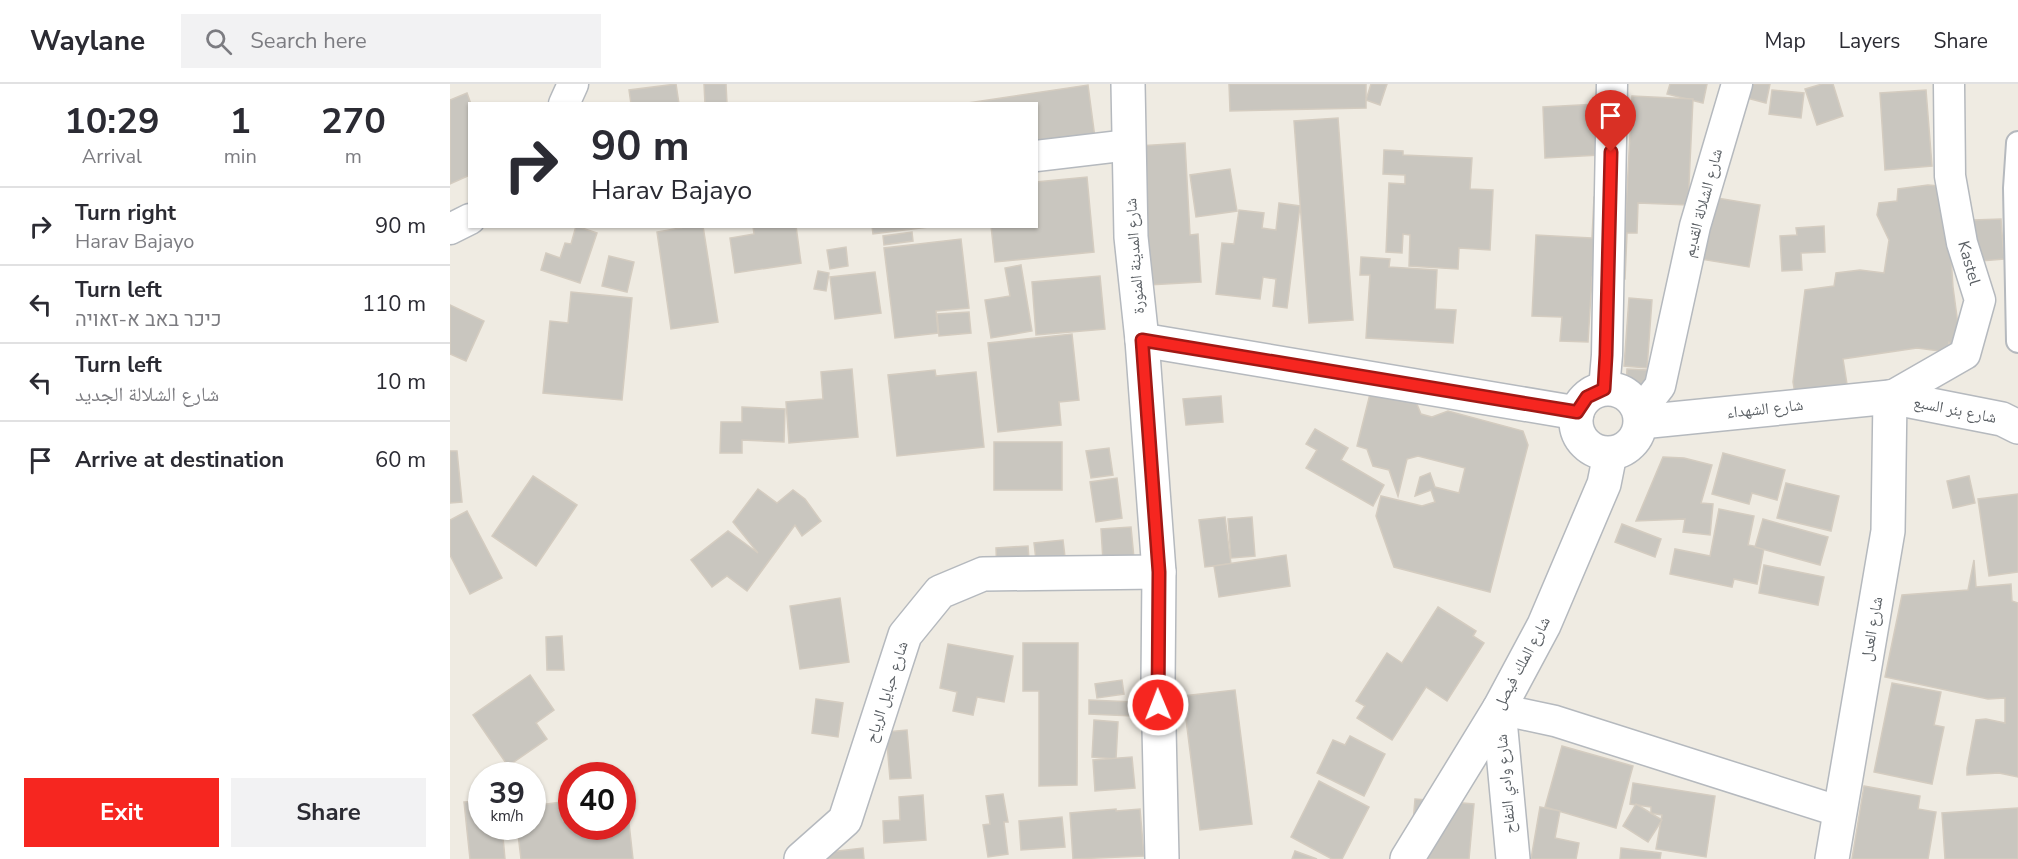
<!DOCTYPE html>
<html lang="en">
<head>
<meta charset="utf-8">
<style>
	body { margin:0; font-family:"Nunito Sans","Noto Naskh Arabic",Heebo,sans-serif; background:#f2f2f3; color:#2b2b33; height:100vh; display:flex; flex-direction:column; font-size:22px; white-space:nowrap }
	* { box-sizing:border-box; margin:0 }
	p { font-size:20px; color:#7c7c81 }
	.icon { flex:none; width:33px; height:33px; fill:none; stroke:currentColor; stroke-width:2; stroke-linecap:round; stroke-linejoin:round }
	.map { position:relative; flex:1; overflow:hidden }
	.details { display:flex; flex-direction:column; background:#fff; width:450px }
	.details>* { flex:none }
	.guide { position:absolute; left:18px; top:18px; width:570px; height:126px; border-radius:0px; box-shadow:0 2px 4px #0004; background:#fff; color:#2b2b33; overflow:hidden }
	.speed { position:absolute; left:18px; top:678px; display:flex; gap:12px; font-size:30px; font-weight:700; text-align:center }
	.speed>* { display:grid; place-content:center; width:78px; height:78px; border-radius:50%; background:#fff; box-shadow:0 2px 4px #0004; line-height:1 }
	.speed small { font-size:15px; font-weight:400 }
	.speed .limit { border:9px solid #d22; background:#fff; color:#111 }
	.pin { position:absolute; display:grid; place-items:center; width:51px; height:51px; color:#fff; margin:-62px -26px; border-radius:50% 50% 50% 0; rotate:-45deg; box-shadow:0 0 6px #0007 }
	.pin .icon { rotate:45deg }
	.me { position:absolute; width:66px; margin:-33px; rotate:359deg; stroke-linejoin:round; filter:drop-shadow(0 0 4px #0008) }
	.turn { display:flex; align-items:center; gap:21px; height:126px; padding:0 24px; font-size:27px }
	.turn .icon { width:78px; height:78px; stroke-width:2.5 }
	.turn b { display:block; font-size:42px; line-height:51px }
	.eta { display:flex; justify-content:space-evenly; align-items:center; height:102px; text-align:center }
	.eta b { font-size:36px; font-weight:700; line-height:42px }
	.action { display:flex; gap:12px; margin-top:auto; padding:12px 24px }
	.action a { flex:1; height:69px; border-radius:0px; background:#f62620; color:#fff; font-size:24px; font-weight:700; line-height:69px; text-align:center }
	.action a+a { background:#f2f2f3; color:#2b2b33 }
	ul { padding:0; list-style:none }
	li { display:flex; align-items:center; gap:18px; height:78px; padding:0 24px; border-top:2px solid #e1e1e2 }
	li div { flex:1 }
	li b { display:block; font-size:22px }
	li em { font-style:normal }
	header { display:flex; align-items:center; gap:36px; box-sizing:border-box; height:84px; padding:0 30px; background:#fff; border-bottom:2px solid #e1e1e2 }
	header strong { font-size:28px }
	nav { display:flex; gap:33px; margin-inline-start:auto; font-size:21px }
	.search { width:420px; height:54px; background:#f2f2f3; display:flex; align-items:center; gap:15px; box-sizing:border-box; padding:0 21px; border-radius:0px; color:#7c7c81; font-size:22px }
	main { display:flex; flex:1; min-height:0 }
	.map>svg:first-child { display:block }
	.building { fill:#c9c6bf; stroke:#d4ccc0; stroke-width:1.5 }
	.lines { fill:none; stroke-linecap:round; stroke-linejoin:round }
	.pedestrian-casing { stroke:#b5b9be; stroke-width:26 }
	.minor-casing { stroke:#b5b9be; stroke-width:33 }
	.tertiary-casing { stroke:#b5b9be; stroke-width:36 }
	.pedestrian { stroke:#fff; stroke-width:22 }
	.minor { stroke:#fff; stroke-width:30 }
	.tertiary { stroke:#fff; stroke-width:33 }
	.route-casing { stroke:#a01915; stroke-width:15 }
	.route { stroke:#f62620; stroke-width:10 }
	.labels { text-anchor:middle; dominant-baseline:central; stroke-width:6; stroke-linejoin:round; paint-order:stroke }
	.street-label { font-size:16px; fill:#5a5f64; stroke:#fff }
</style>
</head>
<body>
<header>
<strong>Waylane</strong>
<div class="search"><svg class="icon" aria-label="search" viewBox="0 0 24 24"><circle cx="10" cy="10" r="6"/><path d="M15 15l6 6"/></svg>Search here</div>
<nav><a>Map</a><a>Layers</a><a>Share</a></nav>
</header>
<main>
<section class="details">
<div class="eta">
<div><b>10:29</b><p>Arrival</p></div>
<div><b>1</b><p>min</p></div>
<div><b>270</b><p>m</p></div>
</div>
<ul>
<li><svg class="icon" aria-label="right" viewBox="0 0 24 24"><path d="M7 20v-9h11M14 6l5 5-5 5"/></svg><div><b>Turn right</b><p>Harav Bajayo</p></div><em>90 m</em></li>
<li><svg class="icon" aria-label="left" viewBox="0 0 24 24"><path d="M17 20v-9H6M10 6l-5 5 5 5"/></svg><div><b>Turn left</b><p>כיכר באב א-זאויה</p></div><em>110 m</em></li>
<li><svg class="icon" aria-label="left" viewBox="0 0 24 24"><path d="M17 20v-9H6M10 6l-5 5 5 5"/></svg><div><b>Turn left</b><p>شارع الشلالة الجديد</p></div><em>10 m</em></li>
<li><svg class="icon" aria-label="arrive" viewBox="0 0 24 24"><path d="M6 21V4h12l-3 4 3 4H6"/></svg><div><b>Arrive at destination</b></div><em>60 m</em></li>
</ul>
<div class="action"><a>Exit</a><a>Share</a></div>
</section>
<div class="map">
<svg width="1568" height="775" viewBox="0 0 1568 775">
	<rect width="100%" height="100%" fill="#efebe2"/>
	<g class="building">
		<path d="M226 0 229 20H181L179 6Z"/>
		<path d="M254 0H276L277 20H255Z"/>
		<path d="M779 0H916V24L780 27Z"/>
		<path d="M921 0H937L930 21 916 16Z"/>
		<path d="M1220 0H1257L1253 19 1217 10Z"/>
		<path d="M1297 0H1320L1316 19 1293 13Z"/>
		<path d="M1372 0H1383L1393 32 1367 41 1355 5Z"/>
		<path d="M638 1 647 69 586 63V20H511Z"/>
		<path d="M1322 6 1354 9 1351 34 1319 30Z"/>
		<path d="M1476 6 1482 82 1435 86 1430 9Z"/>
		<path d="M17 9 21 20H20V91L0 100V16Z"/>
		<path d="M1182 12 1243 15 1238 121 1188 119 1187 149H1177L1175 195 1142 193 1138 258 1110 257 1112 233 1082 232 1086 151 1142 154 1144 113 1162 114 1160 145 1175 146Z"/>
		<path d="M1147 20 1150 71 1095 74 1093 23Z"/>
		<path d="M888 34 903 236 859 239 844 37Z"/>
		<path d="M735 59 740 151 748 150 751 198 680 202 672 63Z"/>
		<path d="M934 66 953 67V71L1022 74 1020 105 1043 106 1040 166 1009 164 1008 185 959 182 960 151 953 150 952 169 936 168 939 99 955 100V91L933 90Z"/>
		<path d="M780 85 787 127 746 133 740 91Z"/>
		<path d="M637 93 644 168 545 178 541 142H586V98Z"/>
		<path d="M1478 101 1489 102 1498 165 1501 172 1503 203 1509 248 1506 275 1499 259 1497 268 1467 264 1393 275 1397 300 1389 304 1345 310 1343 298 1355 206 1384 202 1386 189 1410 186 1434 189 1439 156 1427 131 1429 119 1447 117 1448 105Z"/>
		<path d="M1261 113 1310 121 1299 183 1250 175Z"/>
		<path d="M829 119 850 122 837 224 823 222 826 195 813 193 810 215 766 210 772 159 784 160 789 126 814 129 812 144 826 146Z"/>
		<path d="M1551 135 1554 175 1531 177 1523 136Z"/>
		<path d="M126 142 147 149 130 199 91 186 96 169 110 174 115 159 121 160Z"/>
		<path d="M241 142H253L268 238 221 245 207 148Z"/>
		<path d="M303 142H346L351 179 285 189 280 154 304 150Z"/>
		<path d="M422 142H487L423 150Z"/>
		<path d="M1374 142 1375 168 1351 169 1352 186 1332 187 1330 152 1347 151 1346 144Z"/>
		<path d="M462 148 463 157 434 161 433 152Z"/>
		<path d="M511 155 519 224 486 227 488 249 445 254 434 164Z"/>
		<path d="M396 163 398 182 380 185 377 166Z"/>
		<path d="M159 172 184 178 177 208 152 202Z"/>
		<path d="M911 173 940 175 939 183 987 186 985 225 1006 226 1003 259 916 254 920 191H910Z"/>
		<path d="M571 181 582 247 541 254 535 216 560 212 555 184Z"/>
		<path d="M368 187 379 189 376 207 364 205Z"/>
		<path d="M425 188 431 229 385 235 380 193Z"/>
		<path d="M650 192 655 245 586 251 582 198Z"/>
		<path d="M121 208 182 214 172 316 93 309 100 237 118 239Z"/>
		<path d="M1179 214 1202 216 1197 284 1174 282Z"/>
		<path d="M0 221 34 237 16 277 0 270Z"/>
		<path d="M519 228 521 249 489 252 487 230Z"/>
		<path d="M622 250 629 316 609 318 611 341 548 348 538 259Z"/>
		<path d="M402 285 408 353 339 359 336 318 373 315 371 288Z"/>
		<path d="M1177 285 1198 286 1197 301 1176 300Z"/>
		<path d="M485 286 486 292 526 288 534 363 447 372 438 291Z"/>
		<path d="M921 306 966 318 971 330 982 333 998 327 1073 347 1078 361 1040 508 944 483 926 432 931 412 972 422 985 418 981 406 965 412 970 393 980 389 985 403 1009 409 1015 384 968 372 957 375 948 412 939 386 923 382 917 365 907 362Z"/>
		<path d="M771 312 773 338 736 341 733 315Z"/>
		<path d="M292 323 335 325 334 358 292 356V369H270L271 338H292Z"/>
		<path d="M865 345 898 364 891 376 934 401 923 422 856 384 867 366 856 360Z"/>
		<rect x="544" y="358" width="68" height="48"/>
		<path d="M659 364 663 391 641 394 636 367Z"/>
		<path d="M0 367H7L12 418 0 419Z"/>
		<path d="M1273 369 1335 386 1327 416 1302 409 1299 420 1262 410Z"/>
		<path d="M1213 373 1234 374 1262 381 1251 419 1263 420 1260 451 1233 448 1235 435 1186 437Z"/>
		<path d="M83 392 127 421 86 482 42 452Z"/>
		<path d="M1519 392 1525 419 1503 424 1497 397Z"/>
		<path d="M667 394 672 434 646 438 640 398Z"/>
		<path d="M1336 399 1389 412 1381 447 1327 434Z"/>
		<path d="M308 405 327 419 343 406 355 415 371 437 352 452 345 441 297 507 277 492 262 503 241 476 278 447 308 469 283 438Z"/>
		<path d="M1568 410V488L1539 492 1528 415Z"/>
		<path d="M1269 425 1304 432 1298 461 1314 464 1307 500 1284 495 1282 503 1220 490 1225 465 1260 472Z"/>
		<path d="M17 427 52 494 20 510 0 471V436Z"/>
		<path d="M775 433 781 480 755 483 749 436Z"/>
		<path d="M802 433 805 472 781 474 778 435Z"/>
		<path d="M1313 435 1378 453 1370 481 1305 463Z"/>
		<path d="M1172 440 1211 455 1205 473 1165 458Z"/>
		<path d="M681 443 684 474 653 477 651 445Z"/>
		<path d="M613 456 616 481 587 485 584 459Z"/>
		<path d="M578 462 580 490 547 491 546 464Z"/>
		<path d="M836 471 840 502 769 513 764 482Z"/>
		<path d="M1524 476 1526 503 1561 500 1562 517 1568 519V693L1549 689 1517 691V684L1526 636 1536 635 1555 639V614L1538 615 1435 593 1452 511 1518 506Z"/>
		<path d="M1314 481 1374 493 1368 521 1309 509Z"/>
		<path d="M390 514 399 578 350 585 340 522Z"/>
		<path d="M988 523 1026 547 1023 552 1034 559 997 617 976 603 942 656 907 634 915 622 906 617 937 569 952 579Z"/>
		<path d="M112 552 114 586H97L96 553Z"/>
		<path d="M573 559H628L627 701 589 702V607H573Z"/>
		<path d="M498 560 563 572 554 618 527 613 523 631 503 627 507 608 490 604Z"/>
		<path d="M80 591 104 626 86 639 97 655 58 682 23 631Z"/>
		<path d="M672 596 674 610 647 614 645 600Z"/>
		<path d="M1442 599 1491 608 1484 641 1494 643 1482 700 1424 688Z"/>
		<path d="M785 606 802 740 750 746 733 612Z"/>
		<path d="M366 615 393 619 388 653 362 649Z"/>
		<path d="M639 616 684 618 683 632 639 630Z"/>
		<path d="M644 636 668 638 666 675 642 673Z"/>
		<path d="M457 646 461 694 440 695 436 648Z"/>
		<path d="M900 652 935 670 914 712 867 689 883 656 895 661Z"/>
		<path d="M1112 662 1183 682 1166 744 1095 723Z"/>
		<path d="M682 673 685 704 645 707 643 676Z"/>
		<path d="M869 697 919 723 892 775H882L841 753Z"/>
		<path d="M1183 699 1265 712 1256 773 1206 765 1212 731 1201 729V723L1180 720Z"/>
		<path d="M1414 702 1470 712 1468 725 1486 728 1478 775H1402Z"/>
		<path d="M553 710 558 738H554L558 770 538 773 533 741 540 740 536 712Z"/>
		<path d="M473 711 476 756 434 759 433 737 450 736 449 713Z"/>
		<path d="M965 715 1024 720 1019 775H960Z"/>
		<path d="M32 717V742H52L55 775H20L14 718Z"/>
		<path d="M111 718 113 737 122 736V742H172V730H178L183 775H71L67 742H82V722Z"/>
		<path d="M1186 720 1212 736 1198 758 1173 742Z"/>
		<path d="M1090 723 1110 727 1105 754 1129 759 1126 775H1081Z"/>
		<path d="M1568 724V775H1495L1492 729Z"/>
		<path d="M666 725V727L690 725 694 772 623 775 620 729Z"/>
		<path d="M612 733 615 763 571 766 569 737Z"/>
		<path d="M413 764 414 775H372L371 769Z"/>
		<path d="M1171 764 1211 769 1210 775H1170Z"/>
		<path d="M845 767 867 775H842Z"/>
	</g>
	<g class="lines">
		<g class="pedestrian-casing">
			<path id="pedestrian" d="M1568 59 1565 104 1568 257"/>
		</g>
		<g class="minor-casing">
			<g id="minor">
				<path d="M114 20 123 0"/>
				<path d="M586 72 679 61"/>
				<path d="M0 145 20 135"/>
				<path d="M1154 305 1157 271 1162 0"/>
				<path d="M1440 313 1515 270 1530 216 1512 159 1500 92 1499 0"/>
				<path d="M1189 329 1210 302 1245 142 1287 0"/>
				<path d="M1049 625 1105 637 1391 728"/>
			</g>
		</g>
		<g class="tertiary-casing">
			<g id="tertiary">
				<path d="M678 0 681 153 692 256 709 488 708 600 712 775"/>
				<path d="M692 256 1127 329"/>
				<circle cx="1158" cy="337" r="32"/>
				<path d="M1191 338 1440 313 1552 335 1568 343"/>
				<path d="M1049 625 1063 775"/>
				<path d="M351 775 395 736 455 551 490 508 533 490 709 488"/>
				<path d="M957 775 1049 625 1094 541 1154 400 1160 370"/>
				<path d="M1382 775 1438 447 1440 313"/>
			</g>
		</g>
		<use href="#pedestrian" class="pedestrian"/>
		<use href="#minor" class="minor"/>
		<use href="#tertiary" class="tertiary"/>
	</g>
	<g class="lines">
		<g class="route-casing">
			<path id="route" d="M708 621 709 488 692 256 1127 328 1137 313 1154 305 1156 271 1161 68"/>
		</g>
		<use href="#route" class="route"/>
	</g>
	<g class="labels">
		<g class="street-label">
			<text transform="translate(1253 119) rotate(-75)">شارع الشلالة القديم</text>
			<text transform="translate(685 172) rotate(-94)">شارع المدينة المنورة</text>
			<text transform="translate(1519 179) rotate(74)">Kastel</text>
			<text transform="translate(1315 325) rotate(-6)">شارع الشهداء</text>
			<text transform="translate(1505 326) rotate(11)">شارع بئر السبع</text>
			<text transform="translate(1422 545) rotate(-80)">شارع العدل</text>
			<text transform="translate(1072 579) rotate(-62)">شارع الملك فيصل</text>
			<text transform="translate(437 608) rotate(-72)">شارع حبايل الرياح</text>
			<text transform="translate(1056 700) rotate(-95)">شارع وادي التفاح</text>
		</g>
	</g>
</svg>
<div class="speed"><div>39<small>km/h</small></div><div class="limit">40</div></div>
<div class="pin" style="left:1161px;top:68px;background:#d93025"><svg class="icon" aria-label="arrive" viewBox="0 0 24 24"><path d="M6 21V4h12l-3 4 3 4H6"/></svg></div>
<svg class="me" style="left:708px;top:621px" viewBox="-20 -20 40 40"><circle r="17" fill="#f62620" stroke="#fff" stroke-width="3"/><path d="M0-11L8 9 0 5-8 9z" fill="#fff"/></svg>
<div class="guide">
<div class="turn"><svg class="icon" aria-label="right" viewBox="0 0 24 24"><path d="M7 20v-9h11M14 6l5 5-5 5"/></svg><div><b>90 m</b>Harav Bajayo</div></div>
</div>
</div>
</main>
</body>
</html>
